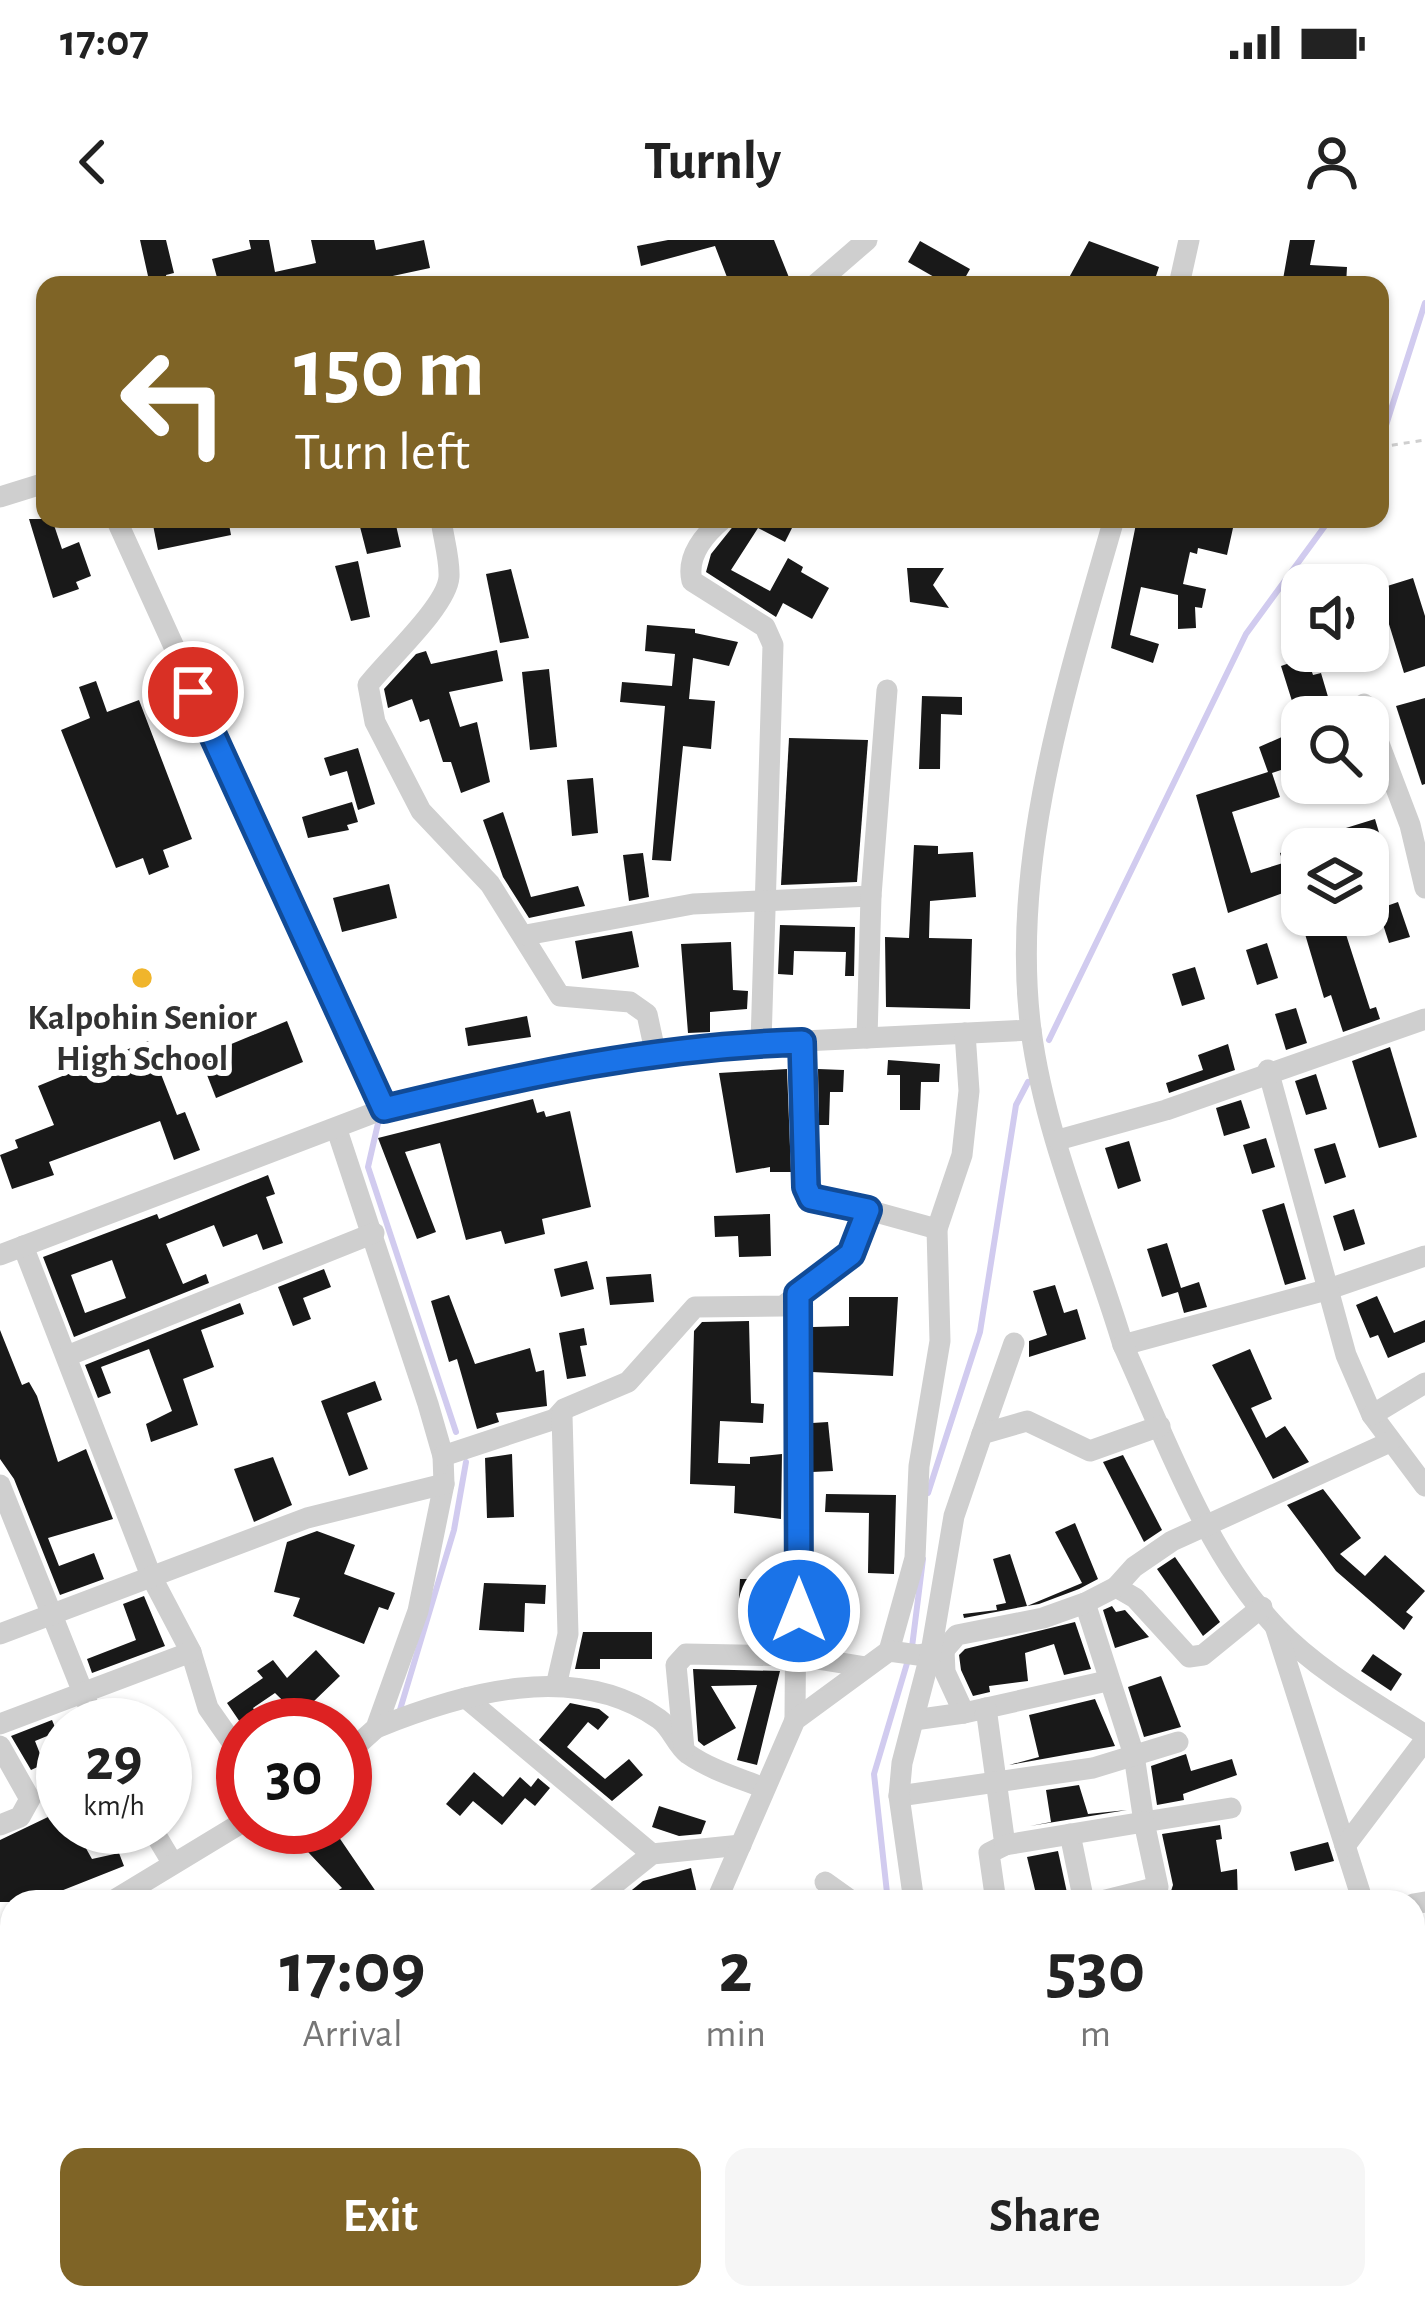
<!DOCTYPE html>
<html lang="en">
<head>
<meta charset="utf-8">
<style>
	body { margin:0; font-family:"Alegreya Sans",sans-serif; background:#f6f6f6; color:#222; height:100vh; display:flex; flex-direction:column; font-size:45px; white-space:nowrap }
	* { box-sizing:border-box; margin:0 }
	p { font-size:39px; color:#767676 }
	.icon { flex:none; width:66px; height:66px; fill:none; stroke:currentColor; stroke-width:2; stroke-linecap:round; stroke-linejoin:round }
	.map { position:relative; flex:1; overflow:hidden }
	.details { position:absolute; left:0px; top:1650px; width:1425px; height:420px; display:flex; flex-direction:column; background:#fff; border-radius:36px 36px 0 0; box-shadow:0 3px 9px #0004 }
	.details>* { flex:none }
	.hud { position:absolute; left:36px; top:36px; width:1353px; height:252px; border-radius:24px; box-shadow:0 3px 9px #0004; background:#7f6426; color:#fff; overflow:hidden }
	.controls { position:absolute; left:1281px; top:324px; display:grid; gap:24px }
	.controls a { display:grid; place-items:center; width:108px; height:108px; border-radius:24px; background:#fff; box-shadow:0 3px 9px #0004; font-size:60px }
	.speed { position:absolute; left:36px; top:1458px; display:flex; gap:24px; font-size:60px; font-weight:700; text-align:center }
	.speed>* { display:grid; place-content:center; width:156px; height:156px; border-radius:50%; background:#fff; box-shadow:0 3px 9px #0004; line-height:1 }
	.speed small { font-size:30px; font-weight:400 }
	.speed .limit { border:18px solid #d22; background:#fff; color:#111 }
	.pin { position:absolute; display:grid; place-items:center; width:102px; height:102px; color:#fff; margin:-51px; border:6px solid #fff; border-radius:50%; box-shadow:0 3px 12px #0007 }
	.me { position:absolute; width:132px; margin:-66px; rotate:0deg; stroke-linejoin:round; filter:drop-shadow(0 0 9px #0008) }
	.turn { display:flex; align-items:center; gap:42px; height:252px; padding:0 60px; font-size:54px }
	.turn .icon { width:156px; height:156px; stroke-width:2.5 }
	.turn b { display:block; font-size:84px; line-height:102px }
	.eta { display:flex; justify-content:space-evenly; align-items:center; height:204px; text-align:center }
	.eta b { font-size:72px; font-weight:700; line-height:84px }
	.primary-button { display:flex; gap:24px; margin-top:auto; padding:24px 60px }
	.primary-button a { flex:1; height:138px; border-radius:24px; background:#7f6426; color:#fff; font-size:48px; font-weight:700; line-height:138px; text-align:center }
	.primary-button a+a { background:#f6f6f6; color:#222 }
	.status { display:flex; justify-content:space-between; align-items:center; height:84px; padding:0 60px; background:#fff; direction:ltr }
	.status svg { height:33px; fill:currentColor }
	header { display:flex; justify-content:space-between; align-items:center; height:156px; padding:0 60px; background:#fff; font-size:54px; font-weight:700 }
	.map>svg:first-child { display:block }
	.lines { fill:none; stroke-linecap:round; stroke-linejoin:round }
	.stream { stroke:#d1cbef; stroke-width:6 }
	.building { fill:#191919; fill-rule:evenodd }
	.path { stroke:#cfcfcf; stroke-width:3; stroke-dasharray:6 6; stroke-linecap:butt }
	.minor { stroke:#cfcfcf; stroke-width:21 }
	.route-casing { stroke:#114b97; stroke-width:30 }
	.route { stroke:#1a73e8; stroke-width:21 }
	.poi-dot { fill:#f0b52c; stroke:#fff; stroke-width:4.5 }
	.labels { text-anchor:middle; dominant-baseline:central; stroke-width:12; stroke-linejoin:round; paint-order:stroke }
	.poi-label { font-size:36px; font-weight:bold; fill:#323232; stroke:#fff }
</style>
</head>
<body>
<div class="status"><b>17:07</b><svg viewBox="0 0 49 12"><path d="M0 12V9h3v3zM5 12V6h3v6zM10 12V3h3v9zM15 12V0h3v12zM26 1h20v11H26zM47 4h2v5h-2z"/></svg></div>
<header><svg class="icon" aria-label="back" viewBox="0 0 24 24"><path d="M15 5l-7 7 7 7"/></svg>Turnly<svg class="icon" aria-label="person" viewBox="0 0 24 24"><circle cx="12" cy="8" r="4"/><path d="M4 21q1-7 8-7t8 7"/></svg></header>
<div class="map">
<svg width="1425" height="2070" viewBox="0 0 1425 2070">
	<rect width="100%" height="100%" fill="#fff"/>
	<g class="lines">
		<g class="stream">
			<path d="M1380 204 1425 63"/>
			<path d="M1049 800 1246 394 1330 279"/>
			<path d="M379 879 368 927 456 1192"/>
			<path d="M928 1253 980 1092 1016 865 1028 842"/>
			<path d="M912 1407 923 1319"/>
			<path d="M399 1473 454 1290 466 1222"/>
			<path d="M888 1662 874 1534 908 1420"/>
		</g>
	</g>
	<g class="building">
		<path d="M140 0H166L174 33 166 35 168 45H150Z"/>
		<path d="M249 0H269L275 32 316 23 311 0H374L376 10 424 0 430 28 360 43 359 38 328 45H219L212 19 251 9Z"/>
		<path d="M668 0H774L792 45H730L715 6 641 26 637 6Z"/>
		<path d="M1290 0H1315L1310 25 1347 27 1346 45H1282Z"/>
		<path d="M920 1 970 29 961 45H948L908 22Z"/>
		<path d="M1089 1 1159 27 1153 45H1065Z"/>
		<path d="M29 279H52L62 309 79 302 91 336 76 342 79 349 53 358Z"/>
		<path d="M181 279H228L231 295 158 310 153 285Z"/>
		<path d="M358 279 395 281 401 307 367 314Z"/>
		<path d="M739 279H779L793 286 785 302 758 288 731 330 770 351 788 318 803 327 801 332 829 348 812 379 783 363 776 377 706 332 711 314Z"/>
		<path d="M1137 279H1235L1227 315 1198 308 1197 314 1190 312 1183 344 1206 349 1202 368 1195 367 1196 388 1178 389V355L1141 347 1130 395 1159 404 1153 423 1111 408Z"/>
		<path d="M358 321 370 377 351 381 335 326Z"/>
		<path d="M907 328H944L933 345 949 368 910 362Z"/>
		<path d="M511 329 529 398 500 403 486 334Z"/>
		<path d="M1413 338 1425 376V426L1404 433 1388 381 1368 388V352Z"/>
		<path d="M647 385 695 389V393L738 402 729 426 693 418 689 459 715 461 711 509 683 506 671 621 652 620 665 466 620 462 622 442 672 446 675 414 645 411Z"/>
		<path d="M497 410 503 441 449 452 460 487 477 482 490 542 461 553 451 522H443L429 479 420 482 412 459 388 468 384 449 416 414 426 411 431 424Z"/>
		<path d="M1307 417 1313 435 1321 433 1334 477H1297L1281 426Z"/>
		<path d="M549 429 557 507 530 510 522 432Z"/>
		<path d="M96 441 107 472 139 460 192 599 163 610 169 627 149 635 143 618 116 628 61 490 90 478 79 447Z"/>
		<path d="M922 456 962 457V475L941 474 940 529H919Z"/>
		<path d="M1425 458V544L1422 545 1396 466Z"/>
		<path d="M1302 488V523L1272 533 1280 557 1232 572 1251 633 1283 623 1280 613 1294 609 1291 605 1375 579 1383 606 1302 609V646L1228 673 1196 555 1268 532 1259 507Z"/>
		<path d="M789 498 868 500 857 642 781 645Z"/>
		<path d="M358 508 375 564 358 570 347 531 330 536 324 518Z"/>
		<path d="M593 538 598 593 572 596 567 540Z"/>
		<path d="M352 562 358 582 347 585 349 590 308 598 302 577Z"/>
		<path d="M503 572 531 657 578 646 585 666 529 678 503 637 483 580Z"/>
		<path d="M914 605 938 606V614L973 612 976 657 930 661 929 698 972 699 970 769 886 767 885 697 909 698Z"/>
		<path d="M643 613 649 657 629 661 623 615Z"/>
		<path d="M389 644 397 678 342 692 333 658Z"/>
		<path d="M1398 662 1410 697 1389 703 1378 669Z"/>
		<path d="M1342 682 1370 769 1376 767 1380 779 1343 792 1331 755 1324 758 1305 694Z"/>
		<path d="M780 685 855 687 854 736H845L846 712 794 711 793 735 778 734Z"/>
		<path d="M632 691 639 727 582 739 575 701Z"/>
		<path d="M731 702 733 750 748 751 747 769 710 772V792L688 793 681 704Z"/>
		<path d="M1267 703 1278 738 1257 745 1246 710Z"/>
		<path d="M1195 727 1205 759 1182 766 1172 734Z"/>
		<path d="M1296 768 1307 803 1286 810 1275 774Z"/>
		<path d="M527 776 531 797 468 806 465 788Z"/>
		<path d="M287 781 303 822 216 858 200 817Z"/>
		<path d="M148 801 177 875 185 872 200 910 174 920 160 881 49 922 54 935 12 949 0 915 18 908 15 900 54 885 38 846Z"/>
		<path d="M1228 804 1235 830 1169 853 1166 843 1203 830 1198 815Z"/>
		<path d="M1390 807 1417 897 1379 908 1352 821Z"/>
		<path d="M888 820 940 824 939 842H921L920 870H900V835H887Z"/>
		<path d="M787 829 791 932H770V927L736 933 719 833Z"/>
		<path d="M818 829 844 830 843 852H830L829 885H819Z"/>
		<path d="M1316 834 1327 869 1306 875 1295 841Z"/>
		<path d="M533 859 537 873 544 871 546 877 570 871 591 967 542 979 545 994 505 1004 501 991 466 1000 440 903 405 912 436 992 417 999 378 898Z"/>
		<path d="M1241 860 1250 888 1224 896 1216 868Z"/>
		<path d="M1266 898 1275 927 1252 934 1243 905Z"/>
		<path d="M1129 901 1141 941 1118 949 1105 908Z"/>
		<path d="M1335 903 1346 937 1325 944 1314 909Z"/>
		<path d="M268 935 275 954 266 957 283 1003 263 1010 257 994 223 1007 214 985 166 1004 183 1044 206 1034 209 1043 74 1097 43 1017 157 974 159 979ZM112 1020 126 1058 85 1073 71 1035Z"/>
		<path d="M1284 963 1306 1039 1285 1045 1262 970Z"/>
		<path d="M1354 969 1365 1004 1344 1011 1333 976Z"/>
		<path d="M770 974 771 1016 739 1017 738 996 715 997 714 976Z"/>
		<path d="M1167 1003 1181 1048 1199 1042 1207 1067 1184 1073 1178 1052 1162 1057 1147 1009Z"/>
		<path d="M587 1021 594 1049 561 1057 554 1029Z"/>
		<path d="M324 1029 331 1047 303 1058 311 1079 293 1086 278 1047Z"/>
		<path d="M651 1034 654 1062 610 1065 606 1037Z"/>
		<path d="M1055 1045 1064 1073 1077 1069 1086 1099 1029 1117V1101L1047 1095 1033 1051Z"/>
		<path d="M449 1055 475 1124 530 1108 536 1132 544 1130 547 1166 496 1173 499 1182 477 1189 457 1119 449 1122 431 1061Z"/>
		<path d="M1377 1056 1394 1093 1425 1080V1102L1388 1118 1378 1095 1370 1098 1356 1065Z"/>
		<path d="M849 1057H898L893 1136 812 1132 813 1087 849 1086Z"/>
		<path d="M240 1063 244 1074 201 1090 214 1127 183 1139 198 1185 151 1202 146 1184 172 1171 149 1109 101 1127 111 1153 98 1158 85 1125Z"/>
		<path d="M749 1081 751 1163 764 1164 763 1183 720 1181 718 1223 750 1224V1217L782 1214 781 1279 734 1273 735 1246 690 1244 694 1091 702 1082Z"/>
		<path d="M584 1088 587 1105 580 1106 586 1136 567 1139 559 1093Z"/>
		<path d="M0 1090 22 1145 29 1142 37 1156 58 1222 86 1209 113 1279 48 1298 59 1326 94 1313 104 1339 60 1355 14 1239 0 1219Z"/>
		<path d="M1250 1109 1272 1159 1251 1168 1266 1198 1285 1186 1309 1222 1273 1239 1212 1125Z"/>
		<path d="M375 1141 382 1160 347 1173 368 1229 349 1236 321 1161Z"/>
		<path d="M828 1182 833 1231 812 1232V1183Z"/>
		<path d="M512 1214 514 1277 487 1278 485 1218Z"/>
		<path d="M1123 1215 1162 1290 1144 1302 1103 1222Z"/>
		<path d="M273 1217 292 1265 254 1282 234 1229Z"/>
		<path d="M1323 1249 1361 1298 1340 1314 1365 1336 1385 1315 1425 1351 1406 1372 1413 1377 1404 1390 1336 1331 1287 1265Z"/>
		<path d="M826 1254 896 1255 894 1334 868 1333 869 1273 825 1272Z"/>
		<path d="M1075 1283 1098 1339 1079 1349 1039 1364 1027 1366 1082 1343 1055 1292Z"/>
		<path d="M317 1291 355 1305 344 1334 395 1353 388 1370 379 1367 364 1404 293 1376 300 1358 274 1352 287 1302Z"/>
		<path d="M1010 1314 1027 1366 964 1378 963 1374 997 1370 996 1365 1006 1363 993 1319Z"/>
		<path d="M1175 1317 1220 1382 1203 1396 1157 1329Z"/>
		<path d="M740 1339H781V1401L767 1400 768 1360 739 1359Z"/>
		<path d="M484 1343 546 1345 545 1364 525 1363 524 1392 479 1390Z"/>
		<path d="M811 1343 850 1344V1362L824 1361 823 1403 811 1402Z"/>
		<path d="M144 1356 165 1406 92 1433 87 1419 136 1400 123 1364Z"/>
		<path d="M1112 1366 1116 1372 1125 1370 1149 1397 1115 1408 1103 1370Z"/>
		<path d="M1075 1382 1091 1429 1064 1435 1054 1404 1025 1413 1028 1441 989 1446 990 1452 973 1456 961 1430 959 1415 965 1409Z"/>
		<path d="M583 1392H652V1419H600V1429H575Z"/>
		<path d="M316 1410 340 1436 312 1463 333 1485H308L275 1453 253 1468 265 1485H242L227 1463 263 1438 257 1431 273 1420 287 1438Z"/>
		<path d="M1373 1414 1402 1434 1391 1451 1361 1431Z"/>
		<path d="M693 1429 780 1431 757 1525 737 1520 757 1445 711 1446 736 1488 704 1506 698 1501Z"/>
		<path d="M1161 1436 1181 1487 1144 1497 1128 1447Z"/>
		<path d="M1095 1459 1115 1506 1009 1525 1039 1517 1029 1475Z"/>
		<path d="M570 1463 599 1469 609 1477 598 1490 588 1482 567 1507 605 1539 629 1519 643 1535 612 1561 539 1500Z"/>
		<path d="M52 1480 57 1492 35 1501 44 1524 31 1530 11 1496Z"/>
		<path d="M1186 1514 1191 1531 1232 1519 1237 1535 1183 1554 1184 1560 1157 1565 1151 1526Z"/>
		<path d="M474 1532 503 1557 520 1537 531 1547 538 1538 550 1548 535 1566 525 1558 502 1585 473 1561 460 1576 446 1564Z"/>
		<path d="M1079 1545 1088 1574 1127 1570 1030 1586 1051 1582 1046 1550Z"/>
		<path d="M63 1548V1587H74L92 1619 119 1613 124 1626 33 1662H0V1600L48 1577 45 1558Z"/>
		<path d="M659 1566 706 1581 701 1594 679 1596 652 1587Z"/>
		<path d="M1220 1585 1222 1599 1216 1600 1221 1632 1237 1629 1238 1662H1160L1169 1657 1173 1645 1162 1594Z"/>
		<path d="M300 1587H332L383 1662H319L342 1648 292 1595Z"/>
		<path d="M1328 1602 1334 1621 1295 1631 1290 1612Z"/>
		<path d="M1058 1611 1069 1662H1038L1027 1617Z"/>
		<path d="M691 1628 699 1662H629L627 1654 643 1641Z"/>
	</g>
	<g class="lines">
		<path class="path" d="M1380 207 1425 200"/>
		<g class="minor">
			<path d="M815 45 867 0"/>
			<path d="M1179 45 1189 0"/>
			<path d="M0 257 45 243"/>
			<path d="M116 279 384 869"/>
			<path d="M441 279C443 297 450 319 449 337 447 366 388 419 368 445L375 482 421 571 490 644 560 756 630 762 647 774 655 811"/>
			<path d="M723 279C705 294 686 316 692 341L765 387 773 405 761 803"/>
			<path d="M1114 279C1068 440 1009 620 1031 790 1045 897 1092 1002 1123 1105L1326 1050 1425 1016"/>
			<path d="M1364 464 1410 585 1425 648"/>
			<path d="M526 695 693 664 871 656"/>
			<path d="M867 798 871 656 887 450"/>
			<path d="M802 802 806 947 811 958 868 970"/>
			<path d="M1268 830 1346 1115 1372 1175 1425 1246"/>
			<path d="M337 890 428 1164 443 1216 444 1244 418 1371 376 1488 345 1516"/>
			<path d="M1058 900 1166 870 1425 779"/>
			<path d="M23 1006 151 1336 191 1412 208 1468 243 1518"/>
			<path d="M0 1015 384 869 564 825 723 805 1031 790"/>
			<path d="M1123 1105C1165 1197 1206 1313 1276 1387 1318 1431 1374 1462 1425 1495"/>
			<path d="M67 1116 374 993"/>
			<path d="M1372 1175 1425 1143"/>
			<path d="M982 1194 1014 1103"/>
			<path d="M443 1216 555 1179 564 1169 628 1142 695 1067 783 1066 851 1014 868 970 937 989"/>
			<path d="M0 1245 96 1485"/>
			<path d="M1116 1347 1135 1358 1189 1417 1203 1415 1262 1367"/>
			<path d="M1085 1363 1134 1515 1144 1582 1231 1568"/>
			<path d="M1275 1386 1363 1662"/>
			<path d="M0 1394 307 1278 444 1244"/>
			<path d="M944 1410 945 1432 964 1473 1107 1441"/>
			<path d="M889 1411 915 1318 919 1226 940 1101 937 989 962 915 969 851 965 793"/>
			<path d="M556 1446 568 1394 562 1175"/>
			<path d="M466 1458 652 1614"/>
			<path d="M986 1468 1005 1605 989 1613 996 1662"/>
			<path d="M795 1480 798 1054"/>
			<path d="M914 1480 964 1473"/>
			<path d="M0 1484 191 1412"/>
			<path d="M376 1488C462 1453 575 1420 659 1479 672 1488 676 1505 688 1514 711 1530 739 1538 764 1548"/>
			<path d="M0 1506 30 1559 20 1577 0 1585"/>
			<path d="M684 1509 676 1425 686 1414 799 1416 866 1427"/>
			<path d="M899 1556 1093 1528 1178 1502"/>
			<path d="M151 1587 172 1622"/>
			<path d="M1070 1594 1084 1662"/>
			<path d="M1005 1605 1144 1582 1158 1647 1098 1662"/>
			<path d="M1345 1606 1425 1500"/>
			<path d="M825 1642 853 1662"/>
			<path d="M111 1662 243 1582"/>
			<path d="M592 1662 652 1614 741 1605"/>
			<path d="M716 1662 795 1480 889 1411 918 1415 944 1410 957 1395 1043 1378 1085 1363 1116 1347 1134 1327 1172 1301 1390 1202"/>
			<path d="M914 1662 899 1556 902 1523 931 1412 954 1276 982 1194 1027 1181 1090 1211 1160 1186"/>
			<path d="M1413 1664 1425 1662"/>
			<path d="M0 1725 12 1719"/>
			<path d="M0 1995 12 1989"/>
			<path d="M1413 2006 1415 2023"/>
			<path d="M96 2058 102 2070"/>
			<path d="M506 2058 511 2070"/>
			<path d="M718 2058 725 2070"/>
			<path d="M885 2058 889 2070"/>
			<path d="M925 2058 928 2070"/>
			<path d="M1075 2058 1078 2070"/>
			<path d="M1170 2058 1174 2070"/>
			<path d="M1303 2058 1324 2070"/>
			<path d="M312 2070 318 2058"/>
			<path d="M570 2070 596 2058"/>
		</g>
	</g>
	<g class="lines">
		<g class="route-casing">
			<path id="route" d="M193 452 384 869C524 835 658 806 802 802L806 947 811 958 868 970 851 1014 798 1054 799 1371"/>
		</g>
		<use href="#route" class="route"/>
	</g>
	<circle class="poi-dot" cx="142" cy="738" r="12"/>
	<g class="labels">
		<g class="poi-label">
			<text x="142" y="778">Kalpohin Senior<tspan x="142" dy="41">High School</tspan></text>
		</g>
	</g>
</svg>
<div class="controls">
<a><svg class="icon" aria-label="sound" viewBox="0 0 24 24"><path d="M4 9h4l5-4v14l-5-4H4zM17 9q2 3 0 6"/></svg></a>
<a><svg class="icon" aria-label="search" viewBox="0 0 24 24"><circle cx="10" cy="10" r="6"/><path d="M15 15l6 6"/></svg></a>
<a><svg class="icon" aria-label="layers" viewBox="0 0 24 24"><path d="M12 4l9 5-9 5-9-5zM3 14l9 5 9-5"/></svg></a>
</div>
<div class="speed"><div>29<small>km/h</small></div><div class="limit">30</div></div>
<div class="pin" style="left:193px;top:452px;background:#d93025"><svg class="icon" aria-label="arrive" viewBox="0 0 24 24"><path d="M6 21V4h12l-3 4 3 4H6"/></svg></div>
<svg class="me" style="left:799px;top:1371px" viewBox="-20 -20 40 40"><circle r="17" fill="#1a73e8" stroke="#fff" stroke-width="3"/><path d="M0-11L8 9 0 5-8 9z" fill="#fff"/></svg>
<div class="hud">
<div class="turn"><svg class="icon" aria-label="left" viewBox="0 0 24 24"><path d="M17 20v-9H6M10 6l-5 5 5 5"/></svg><div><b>150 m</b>Turn left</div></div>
</div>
<section class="details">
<div class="eta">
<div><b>17:09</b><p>Arrival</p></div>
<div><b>2</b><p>min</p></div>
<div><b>530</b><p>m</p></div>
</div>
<div class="primary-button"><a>Exit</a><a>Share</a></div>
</section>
</div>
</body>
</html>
